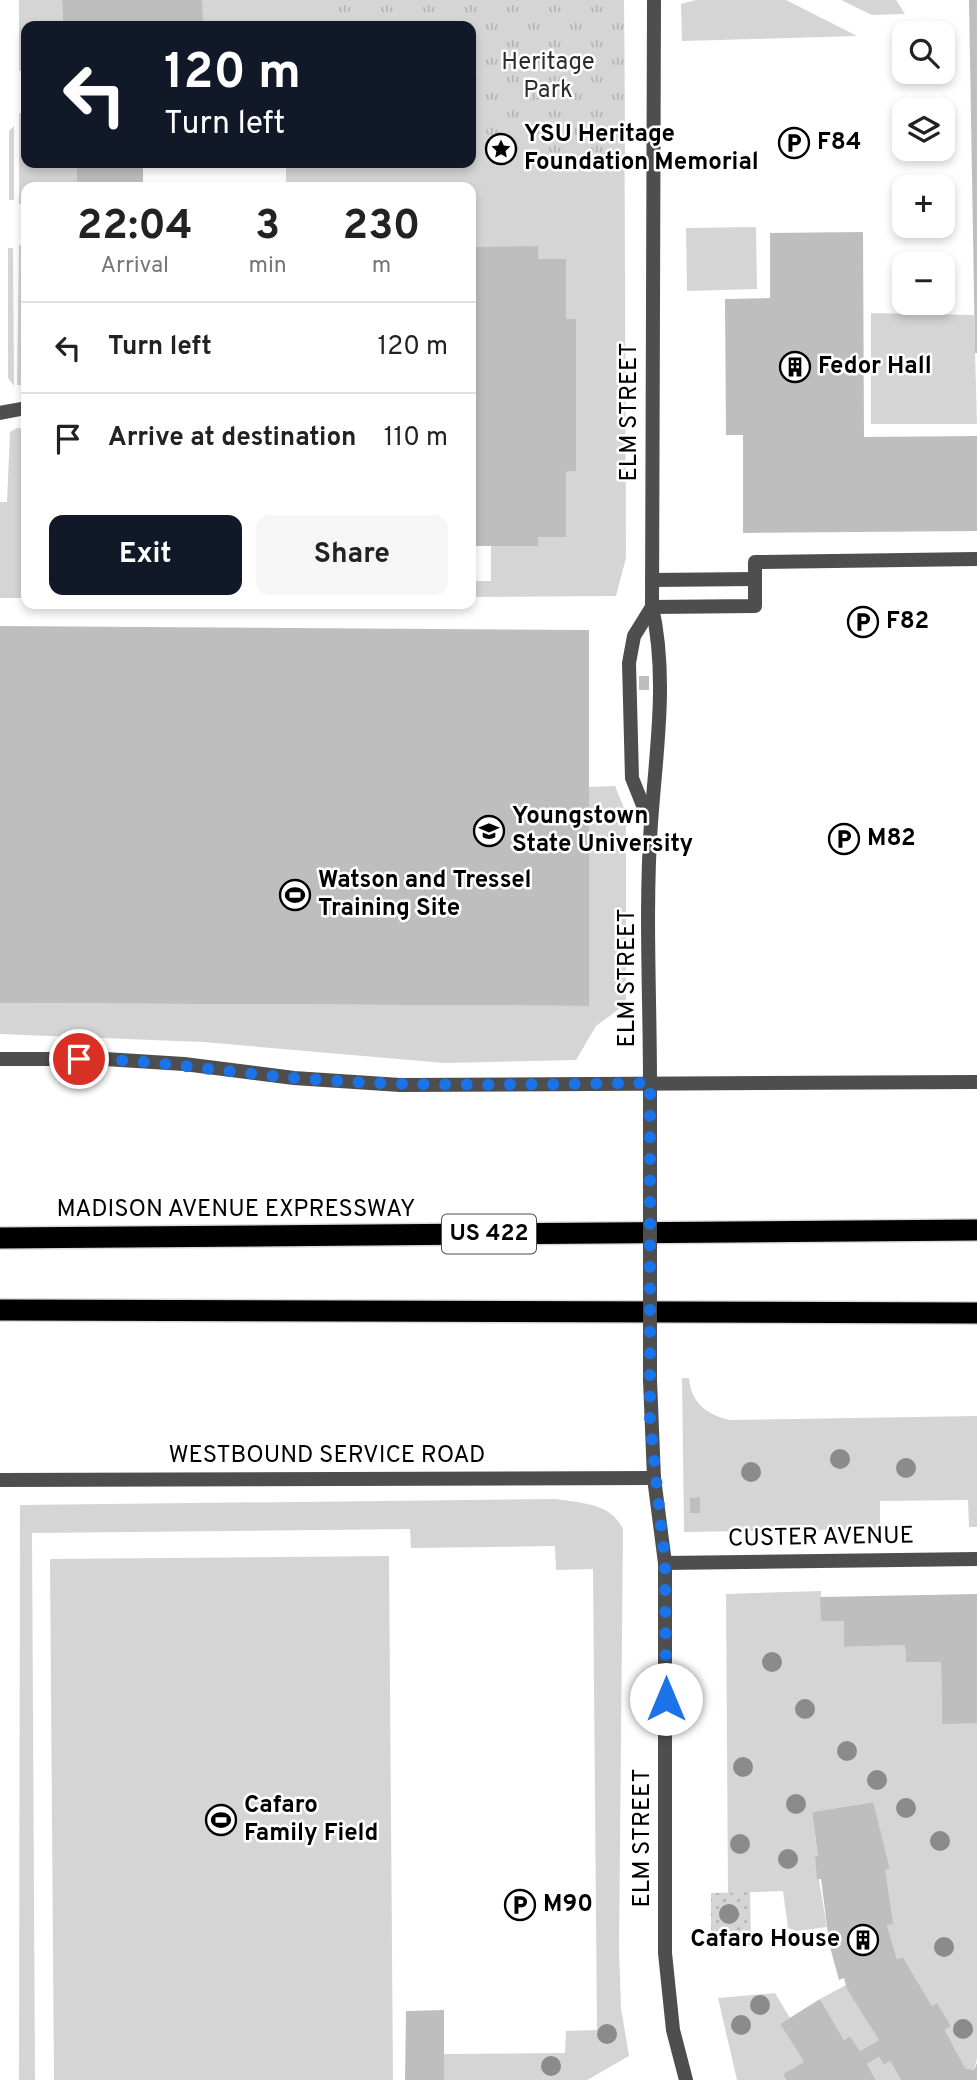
<!DOCTYPE html>
<html lang="en">
<head>
<meta charset="utf-8">
<style>
	body { margin:0; font-family:Overpass,sans-serif; background:#f6f6f6; color:#222; height:100vh; display:flex; flex-direction:column; font-size:26px; white-space:nowrap }
	* { box-sizing:border-box; margin:0 }
	p { font-size:23px; color:#767676 }
	.icon { flex:none; width:38px; height:38px; fill:none; stroke:currentColor; stroke-width:2; stroke-linecap:round; stroke-linejoin:round }
	.map { position:relative; flex:1; overflow:hidden }
	.details { position:absolute; left:21px; top:182px; width:455px; height:427px; display:flex; flex-direction:column; background:#fff; border-radius:14px; box-shadow:0 4px 10px #0003 }
	.details>* { flex:none }
	.hud { position:absolute; left:21px; top:21px; width:455px; height:147px; border-radius:14px; box-shadow:0 4px 10px #0003; background:#111827; color:#fff; overflow:hidden }
	.buttons { position:absolute; left:892px; top:21px; display:grid; gap:14px }
	.buttons a { display:grid; place-items:center; width:63px; height:63px; border-radius:14px; background:#fff; box-shadow:0 4px 10px #0003; font-size:35px }
	.pin { position:absolute; display:grid; place-items:center; width:60px; height:60px; color:#fff; margin:-30px; border:4px solid #fff; border-radius:50%; box-shadow:0 2px 7px #0007 }
	.me { position:absolute; width:77px; margin:-38px; rotate:0deg; stroke-linejoin:round; filter:drop-shadow(0 0 5px #0008) }
	.turn { display:flex; align-items:center; gap:24px; height:147px; padding:0 28px; font-size:32px }
	.turn .icon { width:91px; height:91px; stroke-width:2.5 }
	.turn b { display:block; font-size:49px; line-height:60px }
	.eta { display:flex; justify-content:space-evenly; align-items:center; height:119px; text-align:center }
	.eta b { font-size:42px; font-weight:700; line-height:49px }
	.primary-button { display:flex; gap:14px; margin-top:auto; padding:14px 28px }
	.primary-button a { flex:1; height:80px; border-radius:14px; background:#111827; color:#fff; font-size:28px; font-weight:700; line-height:80px; text-align:center }
	.primary-button a+a { background:#f6f6f6; color:#222 }
	ul { padding:0; list-style:none }
	li { display:flex; align-items:center; gap:21px; height:91px; padding:0 28px; border-top:2px solid #e0e0e0 }
	li div { flex:1 }
	li b { display:block; font-size:26px }
	li em { font-style:normal }
	.map>svg:first-child { display:block }
	.grass { fill:#d5d5d5 }
	.park { fill:url(#park-tufts) }
	.garden { fill:url(#garden-dots) }
	.building { fill:#bebebe }
	.lines { fill:none; stroke-linecap:round; stroke-linejoin:round }
	.motorway-casing { stroke:#dbdbdb; stroke-width:24 }
	.service { stroke:#4e4e4e; stroke-width:14 }
	.minor { stroke:#4e4e4e; stroke-width:14 }
	.tertiary { stroke:#4e4e4e; stroke-width:14 }
	.motorway { stroke:#000; stroke-width:21 }
	.tertiary-bridge { stroke:#4e4e4e; stroke-width:14 }
	.tree { fill:#8b8b8b }
	.route { stroke:#1a73e8; stroke-width:12; stroke-dasharray:0 21.6 }
	.labels { text-anchor:middle; dominant-baseline:central; stroke-width:5; stroke-linejoin:round; paint-order:stroke }
	.shield { fill:#fff; stroke:#4c4c4c; stroke-width:2 }
	.shield-label { font-size:23px; font-weight:bold; fill:#000 }
	.park-label { font-size:24px; fill:#2c2c2c; stroke:#fff }
	.poi-label { font-size:24px; font-weight:bold; fill:#000; stroke:#fff; text-anchor:start }
	.street-label { font-size:24px; fill:#000; stroke:#fff }
</style>
</head>
<body>
<div class="map">
<svg width="977" height="2080" viewBox="0 0 977 2080">
	<defs>
		<pattern id="park-tufts" width="24" height="20" patternUnits="userSpaceOnUse" patternTransform="scale(1.75)"><rect width="24" height="20" fill="#d5d5d5"/><path d="M3 7l-1-3M5 7V3M7 7l1-3M15 17l-1-3M17 17v-4M19 17l1-3" fill="none" stroke="#b5b5b5"/></pattern>
		<pattern id="garden-dots" width="8" height="8" patternUnits="userSpaceOnUse" patternTransform="scale(1.75)"><rect width="8" height="8" fill="#d5d5d5"/><path d="M2 2h.1M6 6h.1" fill="none" stroke="#b5b5b5" stroke-width="1.8" stroke-linecap="round"/></pattern>
	</defs>
	<rect width="100%" height="100%" fill="#fff"/>
	<g class="grass">
		<path d="M19 0H62L63 26H26V71H19Z"/>
		<path d="M202 0H624L626 558 616 596 471 597V581H491V546H538V537H566V472L576 471V319H566L565 259H538L474 247V257H471V187H286V163H471V26H143L142 23 202 21Z"/>
		<path d="M696 0H786L857 36 682 41 681 4Z"/>
		<path d="M841 0H896L905 14 872 15Z"/>
		<path d="M19 113H26V163H77V187H26V204H19Z"/>
		<path d="M14 126V200H9V131Z"/>
		<path d="M756 227 757 289 687 291 686 228Z"/>
		<path d="M19 245H26V385H17Z"/>
		<path d="M8 248H13L14 386 8 378Z"/>
		<path d="M871 313 974 315 977 424H871Z"/>
		<path d="M17 428 26 429V598H0V502H7L10 432Z"/>
		<path d="M615 786 626 813V1004L596 1026 576 1060 444 1063 203 1042 0 1034V1003L589 1006V787Z"/>
		<path d="M682 1378H689C691 1403 707 1415 730 1420L977 1416V1527H969L968 1500 880 1501V1529L684 1532Z"/>
		<path d="M556 1499C581 1503 611 1503 623 1529L619 1949 621 2008 629 2056 587 2080H444V2054L565 2053 566 2031 597 2030 593 1569 556 1570 555 1546 411 1548 410 1529 32 1533 35 2080H19L20 1505Z"/>
		<path d="M389 1556 393 2080H54L50 1559Z"/>
		<path d="M821 1591V1621H844V1647L905 1645 906 1662H941L942 1723H977V2059L974 2070 965 2068 945 2030 951 2026 937 2004 932 2006 903 1957 897 1959 887 1925 885 1869 890 1868 872 1802 812 1812 818 1856 815 1857 827 1927 797 1931 788 1928 783 1891 728 1893 726 1594Z"/>
		<path d="M846 1985 879 2040 860 2051 850 2036 844 2040 820 1999Z"/>
		<path d="M775 1993 790 2018 780 2024 804 2062 783 2074 786 2080H737L718 1998Z"/>
		<path d="M879 2057 884 2065 890 2061 901 2080H876L867 2064Z"/>
	</g>
	<path class="park" d="M327 0H624L625 155 471 158V26H327Z"/>
	<path class="garden" d="M750 1892 751 1945 711 1946V1893Z"/>
	<g class="building">
		<path d="M62 0H202L203 21 142 23 143 26H63Z"/>
		<path d="M969 0H977V353H975Z"/>
		<rect x="77" y="163" width="66" height="24"/>
		<path d="M863 232 864 437 977 436V531L743 533V435H726L725 299 770 298V233Z"/>
		<path d="M538 246V259H566V319H576V471L566 472V537H538V546H474V537H471V257H474V247Z"/>
		<path d="M0 626 589 630V1006L0 1003Z"/>
		<rect x="639" y="676" width="10" height="14"/>
		<path d="M700 1497V1513H690V1498Z"/>
		<path d="M977 1594V1723L942 1724 941 1662H906L905 1645 844 1647V1621H821L820 1597Z"/>
		<path d="M873 1802 890 1869H885L893 1924 887 1925 897 1959 903 1957 932 2006 937 2003 951 2026 945 2030 965 2068 974 2070 977 2063V2080H901L890 2061 884 2065 879 2057 867 2064 876 2080H786L783 2074 804 2062 780 2024 820 1999 844 2040 850 2036 860 2051 879 2040 847 1989 844 1978 839 1980 830 1947 836 1945 832 1933 828 1934 821 1879H817L815 1856H818L812 1812Z"/>
		<path d="M444 2010V2080H405L406 2011Z"/>
	</g>
	<g class="lines">
		<g class="motorway-casing">
			<g id="motorway">
				<path d="M0 1238 977 1230"/>
				<path d="M0 1310 977 1313"/>
			</g>
		</g>
		<g class="service">
			<path d="M0 413 26 408"/>
			<path d="M652 580 755 579"/>
			<path d="M652 607 755 606V562L977 559"/>
		</g>
		<g class="minor">
			<path d="M650 823 632 778 629 663 634 636 652 607"/>
			<path d="M650 1083C650 997 645 909 651 823 656 751 668 678 652 607L654 0"/>
			<path d="M665 1563 977 1559"/>
		</g>
		<g class="tertiary">
			<path d="M0 1059H105L184 1064 294 1078 400 1085 977 1082"/>
			<path d="M650 1171V1083"/>
			<path d="M650 1380 654 1478 665 1563V1953L673 2030 686 2080"/>
			<path d="M0 1480 654 1478"/>
		</g>
		<use href="#motorway" class="motorway"/>
		<path class="tertiary-bridge" d="M650 1171V1380"/>
	</g>
	<g class="tree">
		<circle cx="840" cy="1459" r="10"/>
		<circle cx="906" cy="1468" r="10"/>
		<circle cx="751" cy="1472" r="10"/>
		<circle cx="772" cy="1662" r="10"/>
		<circle cx="805" cy="1709" r="10"/>
		<circle cx="847" cy="1751" r="10"/>
		<circle cx="743" cy="1767" r="10"/>
		<circle cx="877" cy="1780" r="10"/>
		<circle cx="796" cy="1804" r="10"/>
		<circle cx="906" cy="1808" r="10"/>
		<circle cx="940" cy="1841" r="10"/>
		<circle cx="740" cy="1844" r="10"/>
		<circle cx="788" cy="1859" r="10"/>
		<circle cx="729" cy="1914" r="10"/>
		<circle cx="944" cy="1947" r="10"/>
		<circle cx="760" cy="2005" r="10"/>
		<circle cx="741" cy="2025" r="10"/>
		<circle cx="963" cy="2029" r="10"/>
		<circle cx="607" cy="2034" r="10"/>
		<circle cx="551" cy="2066" r="10"/>
	</g>
	<g class="lines">
		<path class="route" d="M79 1059C152 1059 223 1072 295 1078 413 1088 532 1084 650 1083V1422L665 1563 666 1699"/>
	</g>
	<defs>
		<g id="parking-ring" transform="scale(1.575)"><circle r="9.5" fill="#fff" stroke="#000" stroke-width="1.5"/><path d="M-3.5-5.5H1a3.5 3.5 0 0 1 0 7H-1V5.5H-3.5ZM-1-3.4V-.6H.8a1.4 1.4 0 0 0 0-2.8Z" fill="#000"/></g>
		<g id="sight-ring" transform="scale(1.575)"><circle r="9.5" fill="#fff" stroke="#000" stroke-width="1.5"/><path d="M0-6L1.8-2.2L6-1.7L2.9 1.2L3.7 5.4L0 3.3L-3.7 5.4L-2.9 1.2L-6-1.7L-1.8-2.2Z" fill="#000"/></g>
		<g id="building-ring" transform="scale(1.575)"><circle r="9.5" fill="#fff" stroke="#000" stroke-width="1.5"/><path d="M-4-6H4V6H1V3H-1V6H-4ZM-2.5-4.3h1.7v1.8h-1.7ZM.8-4.3h1.7v1.8H.8ZM-2.5-1h1.7V.8h-1.7ZM.8-1h1.7V.8H.8Z" fill="#000"/></g>
		<g id="university-ring" transform="scale(1.575)"><circle r="9.5" fill="#fff" stroke="#000" stroke-width="1.5"/><path d="M0-5L7-2L0 1L-7-2ZM-4 1L0 2.5L4 1V4Q0 6-4 4Z" fill="#000"/></g>
		<g id="stadium-ring" transform="scale(1.575)"><circle r="9.5" fill="#fff" stroke="#000" stroke-width="1.5"/><path d="M0-5a6.5 5 0 1 0 0 10a6.5 5 0 1 0 0-10ZM-3.5-1.8h7v3.6h-7Z" fill="#000"/></g>
	</defs>
	<g fill-rule="evenodd">
		<use href="#parking-ring" x="794" y="143"/>
		<use href="#sight-ring" x="501" y="149"/>
		<use href="#building-ring" x="795" y="367"/>
		<use href="#parking-ring" x="863" y="622"/>
		<use href="#university-ring" x="489" y="831"/>
		<use href="#parking-ring" x="844" y="839"/>
		<use href="#stadium-ring" x="295" y="895"/>
		<use href="#stadium-ring" x="221" y="1820"/>
		<use href="#parking-ring" x="520" y="1905"/>
		<use href="#building-ring" x="863" y="1940"/>
	</g>
	<g class="labels">
		<rect class="shield" x="442" y="1214.5" width="94" height="39" rx="5"/>
		<g class="shield-label">
			<text x="489" y="1234">US 422</text>
		</g>
		<g class="park-label">
			<text x="548" y="63">Heritage<tspan x="548" dy="28">Park</tspan></text>
		</g>
		<g class="poi-label">
			<text x="524" y="135">YSU Heritage<tspan x="524" dy="28">Foundation Memorial</tspan></text>
			<text x="817" y="143">F84</text>
			<text x="818" y="367">Fedor Hall</text>
			<text x="886" y="622">F82</text>
			<text x="512" y="817">Youngstown<tspan x="512" dy="28">State University</tspan></text>
			<text x="867" y="839">M82</text>
			<text x="318" y="881">Watson and Tressel<tspan x="318" dy="28">Training Site</tspan></text>
			<text x="244" y="1806">Cafaro<tspan x="244" dy="28">Family Field</tspan></text>
			<text x="543" y="1905">M90</text>
			<text x="840" y="1940" text-anchor="end">Cafaro House</text>
		</g>
		<g class="street-label">
			<text transform="translate(630 412) rotate(-90)">ELM STREET</text>
			<text transform="translate(628 978) rotate(-90)">ELM STREET</text>
			<text x="236" y="1210">MADISON AVENUE EXPRESSWAY</text>
			<text x="327" y="1456">WESTBOUND SERVICE ROAD</text>
			<text transform="translate(821 1538) rotate(-1)">CUSTER AVENUE</text>
			<text transform="translate(643 1838) rotate(-90)">ELM STREET</text>
		</g>
	</g>
</svg>
<div class="buttons">
<a><svg class="icon" aria-label="search" viewBox="0 0 24 24"><circle cx="10" cy="10" r="6"/><path d="M15 15l6 6"/></svg></a>
<a><svg class="icon" aria-label="layers" viewBox="0 0 24 24"><path d="M12 4l9 5-9 5-9-5zM3 14l9 5 9-5"/></svg></a>
<a>+</a>
<a>−</a>
</div>
<div class="pin" style="left:79px;top:1059px;background:#d93025"><svg class="icon" aria-label="arrive" viewBox="0 0 24 24"><path d="M6 21V4h12l-3 4 3 4H6"/></svg></div>
<svg class="me" style="left:666px;top:1699px" viewBox="-20 -20 40 40"><circle r="19" fill="#fff"/><path d="M0-13L10 11 0 6-10 11z" fill="#1a73e8"/></svg>
<div class="hud">
<div class="turn"><svg class="icon" aria-label="left" viewBox="0 0 24 24"><path d="M17 20v-9H6M10 6l-5 5 5 5"/></svg><div><b>120 m</b>Turn left</div></div>
</div>
<section class="details">
<div class="eta">
<div><b>22:04</b><p>Arrival</p></div>
<div><b>3</b><p>min</p></div>
<div><b>230</b><p>m</p></div>
</div>
<ul>
<li><svg class="icon" aria-label="left" viewBox="0 0 24 24"><path d="M17 20v-9H6M10 6l-5 5 5 5"/></svg><div><b>Turn left</b></div><em>120 m</em></li>
<li><svg class="icon" aria-label="arrive" viewBox="0 0 24 24"><path d="M6 21V4h12l-3 4 3 4H6"/></svg><div><b>Arrive at destination</b></div><em>110 m</em></li>
</ul>
<div class="primary-button"><a>Exit</a><a>Share</a></div>
</section>
</div>
</body>
</html>
